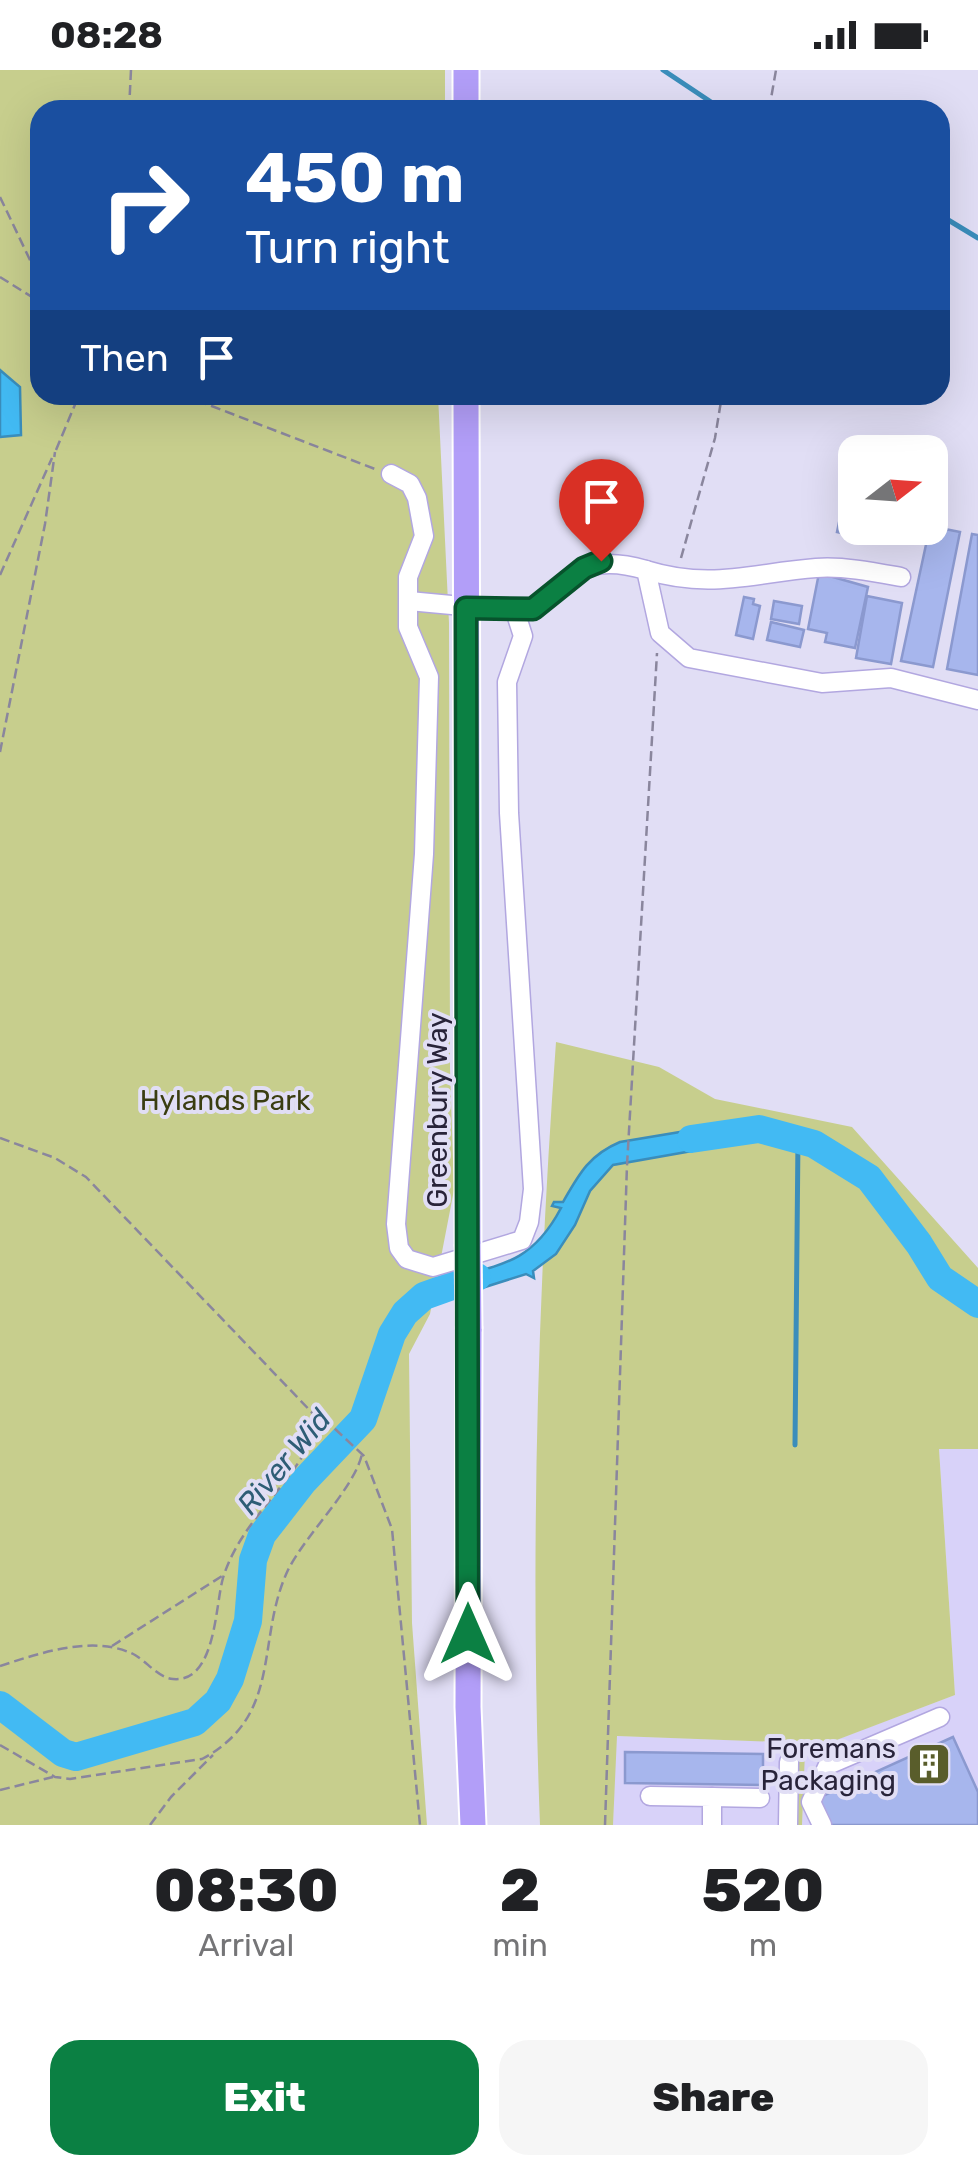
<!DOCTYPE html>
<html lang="en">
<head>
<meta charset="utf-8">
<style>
	body { margin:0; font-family:Rubik,sans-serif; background:#f6f6f6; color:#202124; height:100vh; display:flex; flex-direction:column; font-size:38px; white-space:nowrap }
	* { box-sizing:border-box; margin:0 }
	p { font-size:32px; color:#757577 }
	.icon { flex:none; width:55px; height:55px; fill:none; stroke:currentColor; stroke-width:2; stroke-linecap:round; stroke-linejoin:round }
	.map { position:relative; height:1755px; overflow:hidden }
	.details { display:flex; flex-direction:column; background:#fff; flex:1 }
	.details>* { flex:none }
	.banner { position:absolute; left:30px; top:30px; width:920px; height:305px; border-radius:30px; box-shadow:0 10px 40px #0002; background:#1a4fa0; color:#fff; overflow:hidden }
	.needle { width:65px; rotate:73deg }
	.tools { position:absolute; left:838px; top:365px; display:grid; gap:20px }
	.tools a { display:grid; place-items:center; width:110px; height:110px; border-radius:20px; background:#fff; box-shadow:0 10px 40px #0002; font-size:50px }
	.pin { position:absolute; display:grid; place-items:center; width:85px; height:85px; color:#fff; margin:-102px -42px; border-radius:50% 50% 50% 0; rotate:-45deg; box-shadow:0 0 10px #0007 }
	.pin .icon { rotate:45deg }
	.me { position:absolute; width:110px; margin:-55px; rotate:0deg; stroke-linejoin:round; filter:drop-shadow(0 0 8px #0008) }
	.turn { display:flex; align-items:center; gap:35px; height:210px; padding:0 50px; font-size:45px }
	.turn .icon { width:130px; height:130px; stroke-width:2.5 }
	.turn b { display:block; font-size:70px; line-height:85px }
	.then { display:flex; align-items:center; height:95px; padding:0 50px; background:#0003; gap:20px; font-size:38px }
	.eta { display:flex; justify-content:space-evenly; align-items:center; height:170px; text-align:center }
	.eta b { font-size:60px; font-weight:800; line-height:70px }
	.action { display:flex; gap:20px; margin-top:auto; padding:20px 50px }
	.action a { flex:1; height:115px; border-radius:30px; background:#0b8043; color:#fff; font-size:40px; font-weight:800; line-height:115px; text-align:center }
	.action a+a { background:#f6f6f6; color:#202124 }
	.status { display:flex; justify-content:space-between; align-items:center; height:70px; padding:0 50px; background:#fff; direction:ltr }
	.status svg { height:28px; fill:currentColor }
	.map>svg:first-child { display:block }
	.built { fill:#d8d2f9 }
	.green { fill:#c7ce8d }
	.water { fill:#42baf3; stroke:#3a8dbb; stroke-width:2.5 }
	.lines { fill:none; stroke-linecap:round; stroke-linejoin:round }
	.stream { stroke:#3a8dbb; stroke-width:5 }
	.river { stroke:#42baf3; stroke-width:28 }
	.building { fill:#a7b6ed; stroke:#8b99cf; stroke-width:2.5 }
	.minor-casing { stroke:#b2a7e0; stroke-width:21 }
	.highway-casing { stroke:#fff; stroke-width:29 }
	.path { stroke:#8a869d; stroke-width:2.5; stroke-dasharray:10 5; stroke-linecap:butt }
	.minor { stroke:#fff; stroke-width:18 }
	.highway { stroke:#b29ef8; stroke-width:25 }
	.highway-bridge-casing { stroke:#fff; stroke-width:29; stroke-linecap:butt }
	.highway-bridge { stroke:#b29ef8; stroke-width:25 }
	.route-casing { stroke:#07532c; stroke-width:25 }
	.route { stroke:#0b8043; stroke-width:18 }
	.labels { text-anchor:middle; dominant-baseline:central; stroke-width:8; stroke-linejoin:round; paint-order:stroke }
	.park-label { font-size:28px; fill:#3a3d10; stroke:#e1def5 }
	.street-label { font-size:28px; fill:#282339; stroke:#e1def5 }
	.poi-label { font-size:28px; fill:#282339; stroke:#e1def5; text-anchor:end }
	.water-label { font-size:30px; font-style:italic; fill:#2e5d76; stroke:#e1def5 }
</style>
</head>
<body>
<div class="status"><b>08:28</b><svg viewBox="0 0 49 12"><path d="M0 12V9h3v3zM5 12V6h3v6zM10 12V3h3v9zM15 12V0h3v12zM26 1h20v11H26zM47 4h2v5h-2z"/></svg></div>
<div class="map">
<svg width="978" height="1755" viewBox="0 0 978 1755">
	<rect width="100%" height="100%" fill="#e1def5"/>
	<g class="built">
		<path d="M939 1379H978V1755H802L804 1682 955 1625Z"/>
		<path d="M616 1666 782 1672 779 1755H613Z"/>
	</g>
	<g class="green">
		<path d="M0 0H445V40H40V325H438L449 553 450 998 454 1120 430 1244 409 1284 412 1553 427 1755H0Z"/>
		<path d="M556 972 659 997 715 1029 852 1057 978 1198V1379H939L955 1625 805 1682 802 1755H779L781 1672 617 1666 613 1755H540C530 1494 537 1232 556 972Z"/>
	</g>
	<g class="water">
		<path d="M0 300 20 317 21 365 0 367Z"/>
		<path d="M722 1055 726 1075 613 1095 590 1121 575 1155 556 1184 533 1201 534 1208 526 1204 444 1230 442 1210C499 1195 531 1195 561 1138L552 1136 554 1132H563C579 1104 589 1085 620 1072Z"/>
	</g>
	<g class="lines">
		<g class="stream">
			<path d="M663 0 723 40"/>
			<path d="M940 145 978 168"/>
			<path d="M795 1375 798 1068"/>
		</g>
		<g class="river">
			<path d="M691 1069 759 1059 814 1074 869 1108 919 1174 940 1208 978 1234"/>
			<path d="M0 1635 63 1683 76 1687 195 1652 218 1631 230 1609 248 1551 253 1490 262 1465 304 1411 363 1349 392 1264 405 1243 424 1226 477 1207"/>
		</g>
	</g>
	<g class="building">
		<path d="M848 409 855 411V458H881L878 471 837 462Z"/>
		<path d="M930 456 960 462 933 597 901 591Z"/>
		<path d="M972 464 978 465V605L947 599Z"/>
		<path d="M819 503 868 517 855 578 825 572 827 563 808 559Z"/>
		<path d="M867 526 902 533 891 594 856 588Z"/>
		<path d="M744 527 754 529 753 534 760 536 753 569 736 565Z"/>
		<path d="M774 531 802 536 799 554 771 549Z"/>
		<path d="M771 552 804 560 800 577 767 570Z"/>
		<path d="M953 1667 978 1722V1755H830L818 1728Z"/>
		<path d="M625 1682 763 1684V1715L625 1713Z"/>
	</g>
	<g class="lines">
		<g class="minor-casing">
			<g id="minor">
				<path d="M391 404 410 414 417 428 424 466 408 507V557L429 607 424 784 396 1154 399 1178 407 1189 433 1197 522 1170 529 1152 533 1119 509 743 507 612 523 566 515 541C573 535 559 475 646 500L660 563 689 588 822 613 891 608 978 630"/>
				<path d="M646 500C711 520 752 503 816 498 844 496 874 502 901 507"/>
				<path d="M409 531 515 541"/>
				<path d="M650 1726 712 1727V1755"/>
				<path d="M712 1727 760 1728"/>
				<path d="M788 1755 789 1692"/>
				<path d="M822 1755 811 1732 828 1695 940 1647"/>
			</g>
		</g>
		<g class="highway-casing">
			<g id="highway">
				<path d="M466 40V0"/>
				<path d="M466 325 468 1174"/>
				<path d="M469 1259 468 1637 473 1755"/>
			</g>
		</g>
		<g class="path">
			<path d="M129 40 131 0"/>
			<path d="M769 40 776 0"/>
			<path d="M0 127 40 211"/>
			<path d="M0 207 40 232"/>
			<path d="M183 325 375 399"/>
			<path d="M56 380 79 325"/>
			<path d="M681 488 715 368 722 325"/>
			<path d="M0 505 52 388"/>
			<path d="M0 682 45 454 55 382"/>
			<path d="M0 1068 55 1088 86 1107 322 1353 333 1357 364 1386 392 1459 420 1755"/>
			<path d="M112 1576 222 1506"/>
			<path d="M0 1596C40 1583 95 1564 135 1585 147 1592 159 1608 173 1609 216 1613 215 1536 223 1508 236 1465 269 1434 294 1399 304 1385 313 1368 322 1353"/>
			<path d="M0 1675 55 1707 70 1709 202 1689C284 1645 255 1570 288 1500 306 1464 354 1419 362 1384"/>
			<path d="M0 1720 53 1707"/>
			<path d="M150 1755 171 1727 213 1685"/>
			<path d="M605 1755 627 1095 657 583"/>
		</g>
		<use href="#minor" class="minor"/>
		<use href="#highway" class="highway"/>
		<g class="highway-bridge-casing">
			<path id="highway-bridge" d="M468 1174 469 1259"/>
		</g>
		<use href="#highway-bridge" class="highway-bridge"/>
	</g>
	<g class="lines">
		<g class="route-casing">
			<path id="route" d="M468 1564 466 538 533 539 584 498 601 491"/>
		</g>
		<use href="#route" class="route"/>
	</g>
	<defs>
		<g id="building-square" transform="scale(2.25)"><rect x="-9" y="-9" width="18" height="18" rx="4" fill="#595d2b" stroke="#e1def5"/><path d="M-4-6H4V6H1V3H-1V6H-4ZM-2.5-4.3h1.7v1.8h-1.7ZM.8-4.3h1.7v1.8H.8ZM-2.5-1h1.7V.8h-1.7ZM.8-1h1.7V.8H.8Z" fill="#fff"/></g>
	</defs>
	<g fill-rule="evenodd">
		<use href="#building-square" x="929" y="1694"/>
	</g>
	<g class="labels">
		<g class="park-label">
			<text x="225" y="1030">Hylands Park</text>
		</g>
		<g class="street-label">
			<text transform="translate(437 1040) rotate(-90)">Greenbury Way</text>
		</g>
		<g class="poi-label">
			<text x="896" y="1678">Foremans<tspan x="896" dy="32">Packaging</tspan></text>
		</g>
		<g class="water-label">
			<text transform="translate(284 1392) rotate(-50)">River Wid</text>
		</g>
	</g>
</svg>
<div class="tools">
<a><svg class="needle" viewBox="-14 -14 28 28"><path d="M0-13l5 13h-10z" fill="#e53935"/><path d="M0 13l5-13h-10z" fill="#757577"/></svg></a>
</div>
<div class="pin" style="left:601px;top:491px;background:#d93025"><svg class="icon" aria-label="arrive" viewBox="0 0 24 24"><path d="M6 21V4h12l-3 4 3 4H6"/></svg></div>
<svg class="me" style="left:468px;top:1564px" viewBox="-20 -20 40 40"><path d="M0-17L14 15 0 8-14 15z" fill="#0b8043" stroke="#fff" stroke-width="4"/></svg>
<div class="banner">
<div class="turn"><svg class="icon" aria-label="right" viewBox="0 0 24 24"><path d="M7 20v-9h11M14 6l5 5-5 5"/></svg><div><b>450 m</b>Turn right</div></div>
<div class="then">Then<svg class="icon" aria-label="arrive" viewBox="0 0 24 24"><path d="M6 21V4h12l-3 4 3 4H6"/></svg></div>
</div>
</div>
<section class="details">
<div class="eta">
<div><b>08:30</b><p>Arrival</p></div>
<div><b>2</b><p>min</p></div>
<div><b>520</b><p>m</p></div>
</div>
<div class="action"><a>Exit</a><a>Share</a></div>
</section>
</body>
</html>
